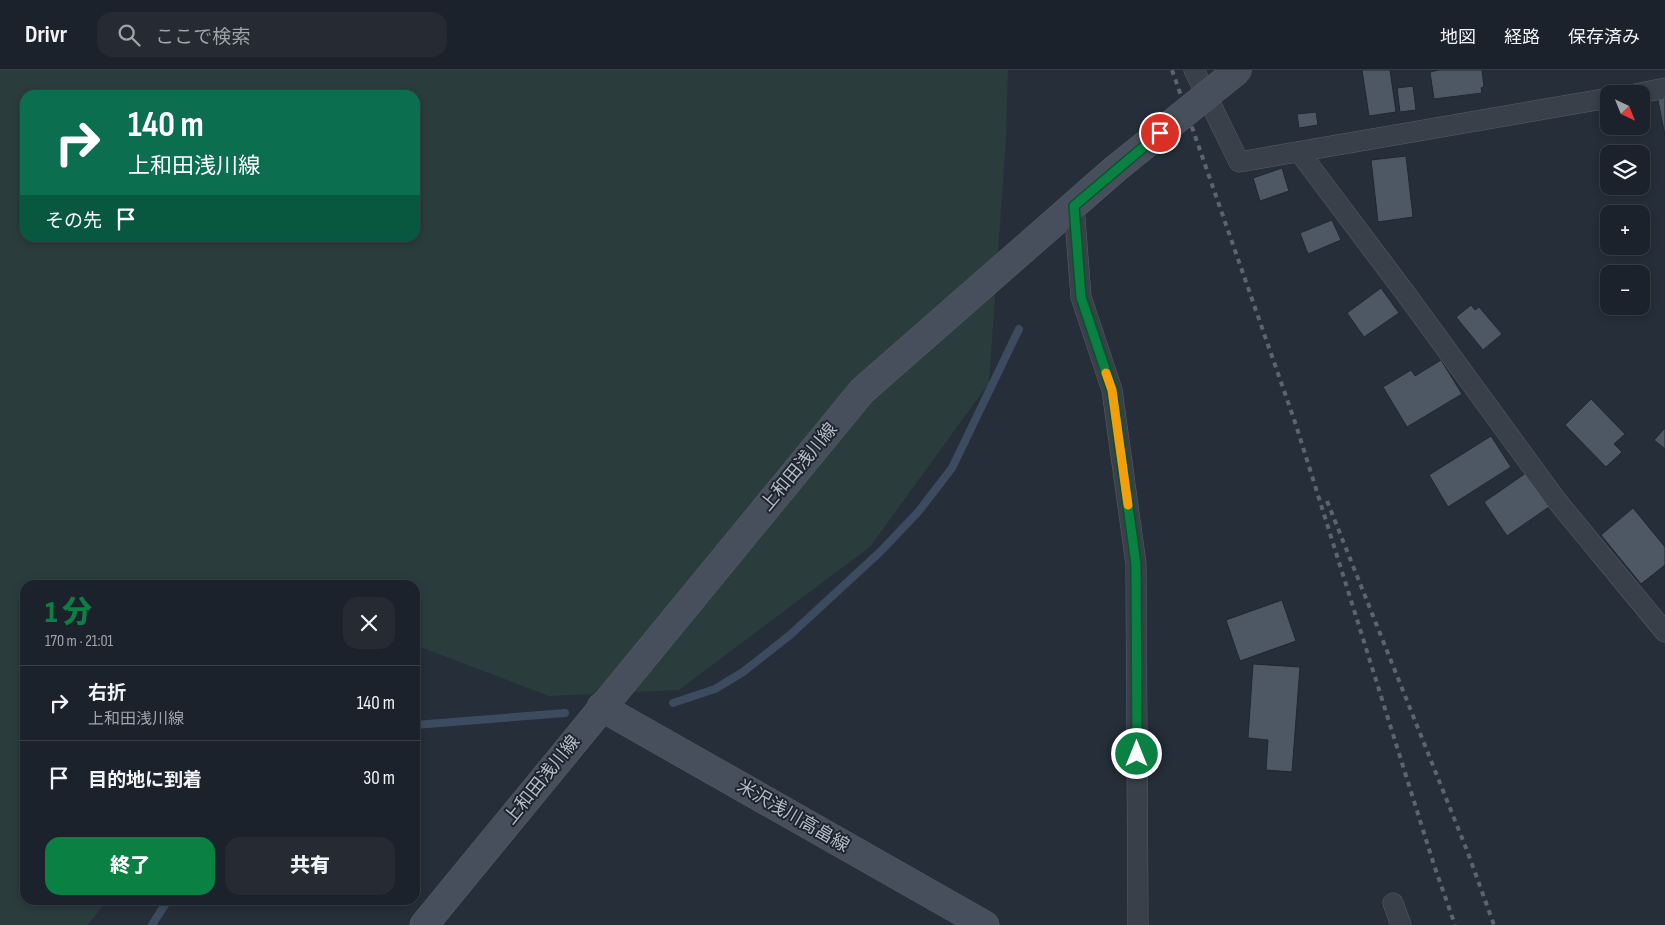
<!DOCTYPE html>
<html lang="ja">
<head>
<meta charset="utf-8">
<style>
	body { margin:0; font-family:"Sofia Sans Condensed","Noto Sans JP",sans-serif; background:#252a33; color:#f1f3f6; height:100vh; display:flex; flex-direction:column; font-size:19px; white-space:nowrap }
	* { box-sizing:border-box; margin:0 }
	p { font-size:16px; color:#a0a4a9 }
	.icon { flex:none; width:28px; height:28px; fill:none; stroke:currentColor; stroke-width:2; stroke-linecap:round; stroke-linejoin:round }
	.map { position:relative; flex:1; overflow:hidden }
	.sheet { position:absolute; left:20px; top:510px; width:400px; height:325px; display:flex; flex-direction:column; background:#1c222b; border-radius:15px; box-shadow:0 2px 8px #0003,0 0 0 1px #3a3f47 }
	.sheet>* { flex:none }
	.top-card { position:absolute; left:20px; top:20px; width:400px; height:152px; border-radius:15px; box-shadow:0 2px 8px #0003,0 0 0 1px #3a3f47; background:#0b6e4f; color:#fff; overflow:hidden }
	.needle { width:32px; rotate:137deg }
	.controls { position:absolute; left:1600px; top:15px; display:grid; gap:10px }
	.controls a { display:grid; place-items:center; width:50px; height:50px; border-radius:10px; background:#1c222b; box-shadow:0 2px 8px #0003,0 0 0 1px #3a3f47; font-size:25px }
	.pin { position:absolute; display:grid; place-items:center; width:42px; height:42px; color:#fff; margin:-21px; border:2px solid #fff; border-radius:50%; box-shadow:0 1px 5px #0007 }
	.me { position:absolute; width:55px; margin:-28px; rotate:0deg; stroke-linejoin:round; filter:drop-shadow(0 0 4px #0008) }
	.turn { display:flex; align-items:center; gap:18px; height:105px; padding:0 25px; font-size:22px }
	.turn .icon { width:65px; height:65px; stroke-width:2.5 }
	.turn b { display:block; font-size:35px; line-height:42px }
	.then { display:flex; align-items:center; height:48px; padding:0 25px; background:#0003; gap:10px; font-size:19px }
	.round { display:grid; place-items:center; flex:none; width:52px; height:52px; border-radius:15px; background:#252a33 }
	.overview { display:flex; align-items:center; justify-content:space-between; height:85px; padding:0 25px }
	h1 { font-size:30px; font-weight:800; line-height:38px; color:#0b8043 }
	.cta { display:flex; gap:10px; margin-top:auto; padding:10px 25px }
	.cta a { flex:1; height:58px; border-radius:15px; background:#0b8043; color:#fff; font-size:20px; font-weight:800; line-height:58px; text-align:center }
	.cta a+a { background:#252a33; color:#f1f3f6 }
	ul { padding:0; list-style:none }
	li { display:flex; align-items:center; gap:15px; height:75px; padding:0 25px; border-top:1px solid #3a3f47 }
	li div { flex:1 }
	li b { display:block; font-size:19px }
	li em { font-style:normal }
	header { display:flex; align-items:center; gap:30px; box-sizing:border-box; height:70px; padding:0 25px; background:#1c222b; border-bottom:1px solid #3a3f47 }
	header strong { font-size:24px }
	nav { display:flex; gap:28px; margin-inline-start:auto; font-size:18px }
	.search { width:350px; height:45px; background:#252a33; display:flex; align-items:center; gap:12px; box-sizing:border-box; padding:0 18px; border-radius:15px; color:#a0a4a9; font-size:19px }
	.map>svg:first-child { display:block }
	.green { fill:#2a3c3c; fill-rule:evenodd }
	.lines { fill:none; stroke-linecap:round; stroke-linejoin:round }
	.stream { stroke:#3d4b60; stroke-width:8 }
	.building { fill:#4e5865; stroke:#202731 }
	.minor-casing { stroke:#575e68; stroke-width:21 }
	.secondary-casing { stroke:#575e68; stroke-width:29 }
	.minor { stroke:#39404a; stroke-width:20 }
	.secondary { stroke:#474f5c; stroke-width:28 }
	.rail { stroke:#5b6470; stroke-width:4; stroke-dasharray:5 5; stroke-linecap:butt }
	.secondary-bridge-casing { stroke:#575e68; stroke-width:29; stroke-linecap:butt }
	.secondary-bridge { stroke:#474f5c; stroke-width:28 }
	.route-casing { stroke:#07532c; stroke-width:12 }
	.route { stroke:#0b8043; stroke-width:9 }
	.slow { stroke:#f59e0b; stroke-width:9 }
	.labels { text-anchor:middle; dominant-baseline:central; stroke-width:4; stroke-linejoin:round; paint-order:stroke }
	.street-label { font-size:18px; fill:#b4bbc5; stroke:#1e252f }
</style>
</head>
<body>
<header>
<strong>Drivr</strong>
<div class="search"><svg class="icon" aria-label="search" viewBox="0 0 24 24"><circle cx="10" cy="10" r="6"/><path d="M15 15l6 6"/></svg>ここで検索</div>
<nav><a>地図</a><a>経路</a><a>保存済み</a></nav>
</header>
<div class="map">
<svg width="1665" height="855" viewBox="0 0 1665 855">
	<rect width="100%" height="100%" fill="#252e39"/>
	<path class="green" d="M0 0H1008L1006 68 989 313 870 477 679 620 549 626 415 575V515H25V830H107L88 855H0ZM25 25H415V168H25Z"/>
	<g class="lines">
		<g class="stream">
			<path d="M673 633 715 619 743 602 790 565 880 482 919 441 952 398 1019 259"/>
			<path d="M415 655 565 643"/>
			<path d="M152 855 168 830"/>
		</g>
	</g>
	<g class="building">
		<path d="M1362 0H1390L1396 42 1369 46Z"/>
		<path d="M1439 0H1482L1484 17 1481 18 1482 23 1434 29 1430 2Z"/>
		<path d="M1413 16 1416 40 1400 42 1397 18Z"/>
		<path d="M1665 28V66L1658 30Z"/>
		<path d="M1316 42 1318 55 1299 58 1297 44Z"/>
		<path d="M1406 86 1413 147 1378 152 1371 90Z"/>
		<path d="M1282 98 1289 121 1260 131 1253 108Z"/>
		<path d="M1332 150 1341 170 1308 184 1300 163Z"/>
		<path d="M1381 218 1399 243 1364 267 1347 243Z"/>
		<path d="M1471 235 1475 240 1479 237 1502 264 1483 280 1456 247Z"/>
		<path d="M1441 290 1462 324 1407 357 1383 317 1411 300 1415 306Z"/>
		<path d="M1591 329 1625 364 1614 374 1622 382 1606 397 1565 355Z"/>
		<path d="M1665 358V379L1654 370Z"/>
		<path d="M1491 366 1511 397 1448 437 1429 405Z"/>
		<path d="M1526 403 1549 437 1507 466 1484 432Z"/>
		<path d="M1633 438 1665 477V495L1641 514 1601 465Z"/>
		<path d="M1282 530 1296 571 1240 591 1226 550Z"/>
		<path d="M1253 594 1300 597 1292 702 1266 700 1268 670 1248 668Z"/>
	</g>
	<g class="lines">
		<g class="minor-casing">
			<g id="minor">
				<path d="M1194 0 1239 92 1609 28"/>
				<path d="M1635 24 1665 18"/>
				<path d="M1300 83 1406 224 1557 431 1665 562"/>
				<path d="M1074 136 1081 227 1112 320 1136 494 1138 855"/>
				<path d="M1393 833 1401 855"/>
			</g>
		</g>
		<g class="secondary-casing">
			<g id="secondary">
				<path d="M601 637 985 855"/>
				<path d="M424 855 862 321 1114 100"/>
			</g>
		</g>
		<use href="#minor" class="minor"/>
		<use href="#secondary" class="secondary"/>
		<g class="rail">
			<path d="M1172 0 1296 355 1434 795 1455 855"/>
			<path d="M1327 431 1468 783 1494 855"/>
		</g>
		<g class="secondary-bridge-casing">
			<path id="secondary-bridge" d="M1114 100 1238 0"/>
		</g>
		<use href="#secondary-bridge" class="secondary-bridge"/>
	</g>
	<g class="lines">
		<g class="route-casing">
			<path id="route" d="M1137 684 1136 494 1112 320 1081 227 1074 136 1160 63"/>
		</g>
		<use href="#route" class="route"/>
		<path class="slow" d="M1106 303 1112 320 1128 435"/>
	</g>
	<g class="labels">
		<g class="street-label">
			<text transform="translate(799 397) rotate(-50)">上和田浅川線</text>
			<text transform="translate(542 710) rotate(-51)">上和田浅川線</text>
			<text transform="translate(793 746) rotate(30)">米沢浅川高畠線</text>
		</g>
	</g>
</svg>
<div class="controls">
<a><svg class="needle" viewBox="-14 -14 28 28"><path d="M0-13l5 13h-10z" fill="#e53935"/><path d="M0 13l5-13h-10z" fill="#a0a4a9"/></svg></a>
<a><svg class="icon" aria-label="layers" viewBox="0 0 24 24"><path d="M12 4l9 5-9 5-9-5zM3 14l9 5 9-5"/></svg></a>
<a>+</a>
<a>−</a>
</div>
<div class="pin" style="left:1160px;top:63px;background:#d93025"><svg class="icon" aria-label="arrive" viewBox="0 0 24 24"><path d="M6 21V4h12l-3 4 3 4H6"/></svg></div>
<svg class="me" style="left:1137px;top:684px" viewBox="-20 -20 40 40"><circle r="17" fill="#0b8043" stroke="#fff" stroke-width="3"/><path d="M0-11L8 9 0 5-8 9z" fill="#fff"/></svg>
<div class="top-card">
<div class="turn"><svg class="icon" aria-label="right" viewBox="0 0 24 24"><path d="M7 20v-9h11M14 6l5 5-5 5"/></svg><div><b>140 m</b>上和田浅川線</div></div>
<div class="then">その先<svg class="icon" aria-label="arrive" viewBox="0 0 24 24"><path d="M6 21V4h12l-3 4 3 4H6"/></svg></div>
</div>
<section class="sheet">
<div class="overview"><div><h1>1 分</h1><p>170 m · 21:01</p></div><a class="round"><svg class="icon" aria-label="close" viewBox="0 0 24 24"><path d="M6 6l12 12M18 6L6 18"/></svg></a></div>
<ul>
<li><svg class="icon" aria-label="right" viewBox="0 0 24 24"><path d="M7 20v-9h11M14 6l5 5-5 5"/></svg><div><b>右折</b><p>上和田浅川線</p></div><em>140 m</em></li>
<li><svg class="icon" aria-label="arrive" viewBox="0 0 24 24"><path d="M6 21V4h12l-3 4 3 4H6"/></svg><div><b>目的地に到着</b></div><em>30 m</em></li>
</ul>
<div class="cta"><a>終了</a><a>共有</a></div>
</section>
</div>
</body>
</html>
